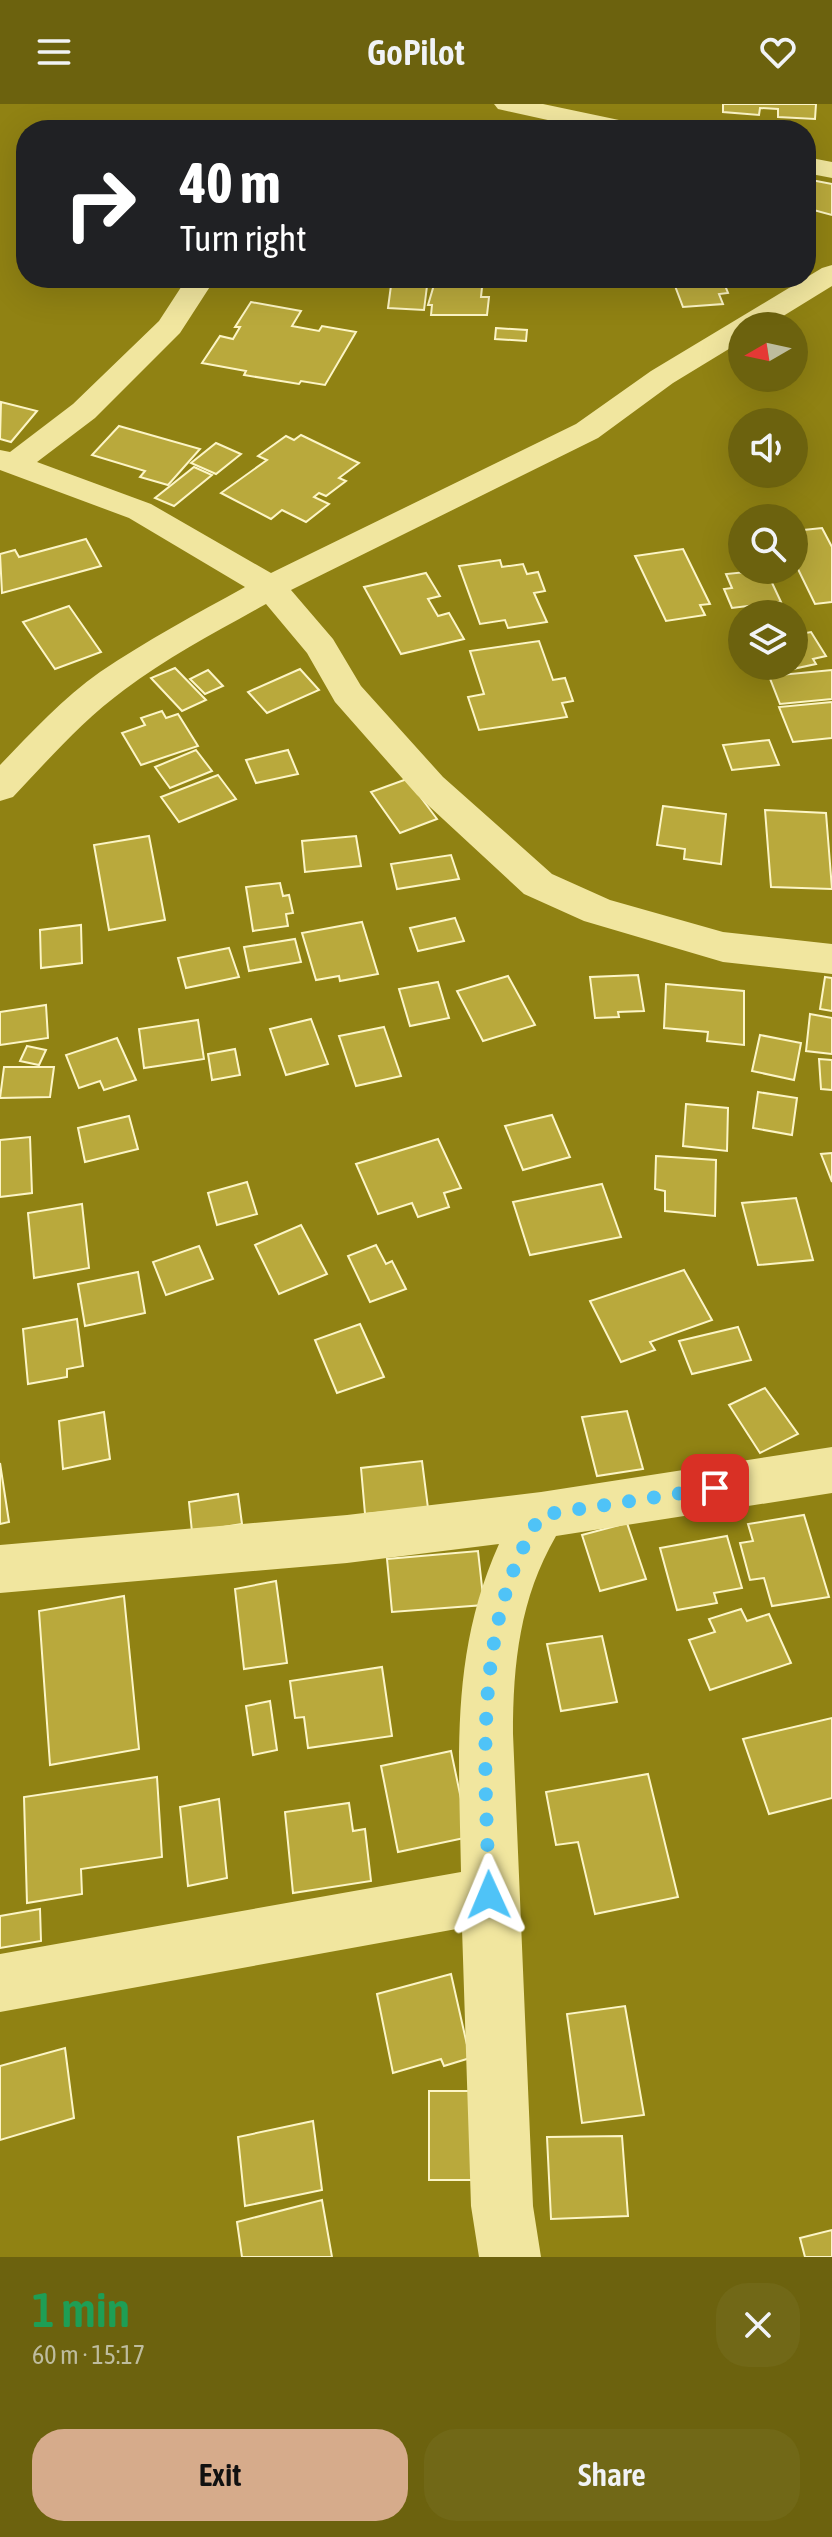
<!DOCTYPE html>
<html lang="en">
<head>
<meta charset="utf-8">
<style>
	body { margin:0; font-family:"Asap Condensed",sans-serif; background:#716817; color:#f1f3f6; height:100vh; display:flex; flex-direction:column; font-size:30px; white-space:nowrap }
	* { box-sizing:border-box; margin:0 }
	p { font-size:26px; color:#bebc9e }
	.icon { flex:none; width:44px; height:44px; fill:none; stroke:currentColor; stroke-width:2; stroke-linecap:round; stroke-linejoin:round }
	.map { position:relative; height:2153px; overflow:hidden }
	.drawer { display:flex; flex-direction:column; background:#6c620e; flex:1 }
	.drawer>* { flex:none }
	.banner { position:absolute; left:16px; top:16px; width:800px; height:168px; border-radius:32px; box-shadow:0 8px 32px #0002; background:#202124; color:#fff; overflow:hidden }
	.needle { width:52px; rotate:261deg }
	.tools { position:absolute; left:728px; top:208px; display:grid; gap:16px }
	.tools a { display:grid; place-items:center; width:80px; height:80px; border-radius:50%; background:#6c620e; box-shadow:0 8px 32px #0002; font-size:40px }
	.pin { position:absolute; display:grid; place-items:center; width:68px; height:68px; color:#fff; margin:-34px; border-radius:16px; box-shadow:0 4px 12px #0006 }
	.me { position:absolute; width:88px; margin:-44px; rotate:359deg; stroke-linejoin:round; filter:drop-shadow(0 0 6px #0008) }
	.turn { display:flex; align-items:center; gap:28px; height:168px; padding:0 32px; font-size:36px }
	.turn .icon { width:104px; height:104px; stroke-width:2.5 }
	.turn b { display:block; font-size:56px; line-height:68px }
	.round { display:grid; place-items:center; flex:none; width:84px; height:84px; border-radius:32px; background:#716817 }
	.overview { display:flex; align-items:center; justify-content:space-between; height:136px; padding:0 32px }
	h1 { font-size:48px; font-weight:600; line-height:60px; color:#1e9e55 }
	.action { display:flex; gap:16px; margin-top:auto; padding:16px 32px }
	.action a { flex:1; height:92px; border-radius:32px; background:#d6ab8b; color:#111; font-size:32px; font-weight:600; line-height:92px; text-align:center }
	.action a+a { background:#716817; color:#f1f3f6 }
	header { display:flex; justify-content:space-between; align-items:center; height:104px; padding:0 32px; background:#6c620e; font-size:36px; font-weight:600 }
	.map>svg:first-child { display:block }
	.building { fill:#b9a93c; stroke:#fcf5c6; stroke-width:2 }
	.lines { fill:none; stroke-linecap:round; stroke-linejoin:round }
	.minor { fill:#f1e69f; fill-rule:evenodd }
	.route { stroke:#4fc3f7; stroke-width:14; stroke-dasharray:0 25.2 }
</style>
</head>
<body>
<header><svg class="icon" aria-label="menu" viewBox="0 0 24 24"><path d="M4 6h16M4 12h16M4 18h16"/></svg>GoPilot<svg class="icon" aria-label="heart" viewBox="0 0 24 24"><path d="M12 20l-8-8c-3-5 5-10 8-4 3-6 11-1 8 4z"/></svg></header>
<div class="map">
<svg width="832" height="2153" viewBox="0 0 832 2153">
	<rect width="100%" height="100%" fill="#908213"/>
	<g class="building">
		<path d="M723 0H816L815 15 778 13V5L760 4 759 11 723 8Z"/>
		<path d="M806 75 832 80V111L806 104Z"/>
		<path d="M392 174H428L424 206 388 204Z"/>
		<path d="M436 174H483L481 193H489L487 211H431L432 201H428Z"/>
		<path d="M672 174H722L728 189 719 190 723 200 683 203Z"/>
		<path d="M251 198 301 207 292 222 319 227 322 222 356 228 325 281 301 277 299 280 244 271 246 267 202 259 220 232 233 235 240 223H235Z"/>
		<path d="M496 224 527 226 526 237 495 235Z"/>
		<path d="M1 298 37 307 11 338 0 335Z"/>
		<path d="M119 322 200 345 168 381 140 373 145 367 92 351Z"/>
		<path d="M301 331 359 359 339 374 346 377 326 392 319 389 314 393 329 400 306 418 282 406 271 415 221 389 267 356 258 352 286 332 294 336Z"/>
		<path d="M216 339 241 350 216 370 191 359Z"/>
		<path d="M194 363 212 371 174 402 155 394Z"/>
		<path d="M822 424 832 443V498L815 500 794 457V427Z"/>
		<path d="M86 435 101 462 2 489 0 450 15 446 19 453Z"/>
		<path d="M683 445 710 500 700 501 705 511 666 517 635 452Z"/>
		<path d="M500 456 502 463 523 460 527 470 538 468 545 487 534 489 547 518 508 524 505 516 480 520 459 462Z"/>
		<path d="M766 466 781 498 732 504 724 485 732 484 726 470Z"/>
		<path d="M426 469 440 492 428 495 438 512 449 509 464 535 401 550 364 483Z"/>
		<path d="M69 502 101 548 55 565 23 518Z"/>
		<path d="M811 528 826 552 813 555 816 560 788 566 786 562H794V531Z"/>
		<path d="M539 537 553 576 565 574 573 597 562 599 567 613 479 626 468 593 484 590 470 547Z"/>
		<path d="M175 564 206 596 182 607 151 574Z"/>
		<path d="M300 565 319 586 267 609 248 588Z"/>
		<path d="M208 566 223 582 205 590 190 575Z"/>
		<path d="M832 566V595L780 600 769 572Z"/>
		<path d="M832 598V634L793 638 779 603Z"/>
		<path d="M162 607 166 614 178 610 198 642 141 661 122 629 145 621 141 614Z"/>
		<path d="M769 636 779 661 732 666 723 641Z"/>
		<path d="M196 646 212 667 170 684 155 663Z"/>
		<path d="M288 646 298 670 256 679 246 656Z"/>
		<path d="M218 671 236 695 179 718 161 693Z"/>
		<path d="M407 675 437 715 400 729 371 688Z"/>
		<path d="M663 702 726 710 721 760 684 755 685 745 657 741Z"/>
		<path d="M765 706 826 709 832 785 771 783Z"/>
		<path d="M149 732 165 816 109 826 94 741Z"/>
		<path d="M356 732 361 762 305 768 302 737Z"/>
		<path d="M451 751 459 775 397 785 391 760Z"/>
		<path d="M280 779 283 792 289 791 293 809 286 810 288 822 253 827 246 783Z"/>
		<path d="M455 814 464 837 418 847 410 824Z"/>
		<path d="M362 818 378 870 340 877 339 872 316 876 302 829Z"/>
		<path d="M81 821 82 859 41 864 40 826Z"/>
		<path d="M295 835 301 858 249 867 244 843Z"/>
		<path d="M229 844 239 873 186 884 178 854Z"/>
		<path d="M638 871 644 907 618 908 619 913 595 914 590 873Z"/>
		<path d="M508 872 535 921 483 937 457 887Z"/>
		<path d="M825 873 832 874V907L820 905Z"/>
		<path d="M438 878 449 914 410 922 399 885Z"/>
		<path d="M666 880 744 887V941L707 937 708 928 664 924Z"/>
		<path d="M46 901 48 934 0 941V908Z"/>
		<path d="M810 910 832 914V950L806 947Z"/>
		<path d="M311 915 328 960 286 971 270 925Z"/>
		<path d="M198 916 204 955 144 964 139 925Z"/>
		<path d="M384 923 401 972 356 982 339 932Z"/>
		<path d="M760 931 801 939 794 976 752 967Z"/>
		<path d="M117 934 136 976 104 986 100 977 79 984 66 951Z"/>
		<path d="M27 942 46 946 39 961 20 957Z"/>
		<path d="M235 945 240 971 212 976 208 950Z"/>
		<path d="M819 955 832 956V986L821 985Z"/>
		<path d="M4 963H54L50 993 0 994Z"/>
		<path d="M758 988 797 994 792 1031 753 1024Z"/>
		<path d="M686 1000 728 1004 727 1047 683 1042Z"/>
		<path d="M552 1011 570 1053 523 1066 505 1022Z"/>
		<path d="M129 1012 138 1045 85 1058 78 1024Z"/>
		<path d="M30 1033 32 1089 0 1093V1036Z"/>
		<path d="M438 1035 461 1084 444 1089 449 1103 418 1113 412 1099 378 1110 356 1060Z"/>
		<path d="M832 1049V1078L821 1050Z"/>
		<path d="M656 1052 716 1056 715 1112 665 1107V1087L655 1085Z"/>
		<path d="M247 1078 257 1110 217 1121 208 1089Z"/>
		<path d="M602 1080 621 1133 530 1151 513 1098Z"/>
		<path d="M796 1094 813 1156 758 1161 742 1099Z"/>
		<path d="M82 1100 89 1164 34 1174 28 1109Z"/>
		<path d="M301 1121 327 1170 279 1190 255 1141Z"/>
		<path d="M376 1141 386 1160 392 1157 406 1185 370 1198 348 1152Z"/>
		<path d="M199 1142 213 1175 166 1191 153 1158Z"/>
		<path d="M684 1166 712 1216 650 1238 655 1246 621 1258 590 1197Z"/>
		<path d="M138 1168 145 1209 85 1222 78 1180Z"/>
		<path d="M77 1215 83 1262 67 1265V1273L28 1280 23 1225Z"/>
		<path d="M360 1220 384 1273 337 1289 315 1236Z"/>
		<path d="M738 1223 751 1256 692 1270 679 1237Z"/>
		<path d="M765 1284 798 1330 760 1349 729 1301Z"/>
		<path d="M627 1307 643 1365 597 1372 582 1313Z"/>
		<path d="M104 1308 110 1355 63 1365 59 1317Z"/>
		<path d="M422 1357 428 1404 365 1410 361 1364Z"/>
		<path d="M0 1359 9 1418 0 1420Z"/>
		<path d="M238 1390 242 1420 192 1428 189 1398Z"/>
		<path d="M804 1411 829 1493 772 1502 764 1474 750 1476 740 1439 753 1437 748 1420Z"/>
		<path d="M627 1419 646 1475 600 1487 582 1431Z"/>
		<path d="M727 1432 742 1484 714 1489 717 1499 677 1506 660 1444Z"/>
		<path d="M478 1447 484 1501 392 1508 387 1455Z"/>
		<path d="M276 1477 287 1559 244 1565 235 1485Z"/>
		<path d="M124 1492 139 1645 50 1661 39 1507Z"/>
		<path d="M741 1505 747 1517 769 1510 791 1559 710 1586 689 1536 715 1528 709 1515Z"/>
		<path d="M602 1532 617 1598 561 1607 547 1540Z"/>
		<path d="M382 1563 392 1632 308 1644 304 1613 295 1614 290 1577Z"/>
		<path d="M270 1597 277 1646 253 1651 246 1602Z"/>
		<path d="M832 1614V1694L769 1710 743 1635Z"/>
		<path d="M451 1647 469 1733 398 1748 381 1662Z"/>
		<path d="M648 1670 678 1793 595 1810 578 1738 556 1741 546 1688Z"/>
		<path d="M157 1673 162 1753 81 1765 82 1790 27 1799 24 1693Z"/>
		<path d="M219 1695 227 1774 188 1782 180 1703Z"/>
		<path d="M349 1699 353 1727 365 1725 371 1777 293 1789 285 1708Z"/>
		<path d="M40 1805 41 1837 0 1844V1812Z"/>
		<path d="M451 1870 470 1954 444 1962 441 1955 393 1969 377 1890Z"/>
		<path d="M625 1902 644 2011 582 2019 567 1910Z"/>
		<path d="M65 1944 74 2014 0 2036V1962Z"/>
		<path d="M429 1987H470L472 2076H429Z"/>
		<path d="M313 2017 322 2086 245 2102 238 2033Z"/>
		<path d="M622 2032 628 2112 551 2115 547 2033Z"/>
		<path d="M322 2096 332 2153H242L237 2118Z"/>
		<path d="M832 2126V2153H805L800 2134Z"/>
	</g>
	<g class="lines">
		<g class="minor">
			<path d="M494 0H543L638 20 642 26H593L498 5Z"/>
			<path d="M806 53 832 58V74L806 69Z"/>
			<path d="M832 161V182L767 222H742V237L673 279 598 334 291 486 333 535 361 582 443 673 552 770 610 796 723 828 832 840V870L723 858 584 817 524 790 417 691 335 598 307 549 266 500C218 527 168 553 124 586 82 617 48 656 13 693L0 697V661C31 629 63 594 100 568 146 537 196 510 245 483L129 414 0 366V346L10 348 73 300 159 217 187 174H211L213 178 180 229 95 314 37 358 151 400 271 469 576 320 651 267 822 164Z"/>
			<path d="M832 1343V1389L556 1432C520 1494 513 1559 513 1630L533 2102 541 2153H479L471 2102 462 1824 0 1908V1850L461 1768C459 1651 450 1549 499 1440L347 1459 0 1489V1441L347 1411 541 1388Z"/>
		</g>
	</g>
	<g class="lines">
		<path class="route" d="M489 1791C486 1663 470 1524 541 1411L715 1384"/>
	</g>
</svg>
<div class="tools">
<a><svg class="needle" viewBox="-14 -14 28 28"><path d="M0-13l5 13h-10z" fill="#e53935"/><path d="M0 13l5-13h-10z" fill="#bebc9e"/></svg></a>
<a><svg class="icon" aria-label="sound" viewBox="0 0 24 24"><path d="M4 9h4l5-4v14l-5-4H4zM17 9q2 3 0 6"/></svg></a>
<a><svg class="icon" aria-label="search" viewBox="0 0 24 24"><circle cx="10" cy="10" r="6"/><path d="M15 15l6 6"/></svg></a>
<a><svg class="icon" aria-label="layers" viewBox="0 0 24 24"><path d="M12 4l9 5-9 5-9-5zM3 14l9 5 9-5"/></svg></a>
</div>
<div class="pin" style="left:715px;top:1384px;background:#d93025"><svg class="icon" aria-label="arrive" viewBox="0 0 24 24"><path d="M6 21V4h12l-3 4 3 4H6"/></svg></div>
<svg class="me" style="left:489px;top:1791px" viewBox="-20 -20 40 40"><path d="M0-17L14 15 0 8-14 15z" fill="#4fc3f7" stroke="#fff" stroke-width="4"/></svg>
<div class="banner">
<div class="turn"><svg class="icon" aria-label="right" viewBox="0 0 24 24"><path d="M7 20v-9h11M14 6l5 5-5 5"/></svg><div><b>40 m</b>Turn right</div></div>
</div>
</div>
<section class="drawer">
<div class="overview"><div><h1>1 min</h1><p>60 m · 15:17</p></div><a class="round"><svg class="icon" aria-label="close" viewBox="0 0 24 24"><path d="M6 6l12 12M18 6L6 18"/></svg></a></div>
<div class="action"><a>Exit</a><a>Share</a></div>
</section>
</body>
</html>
